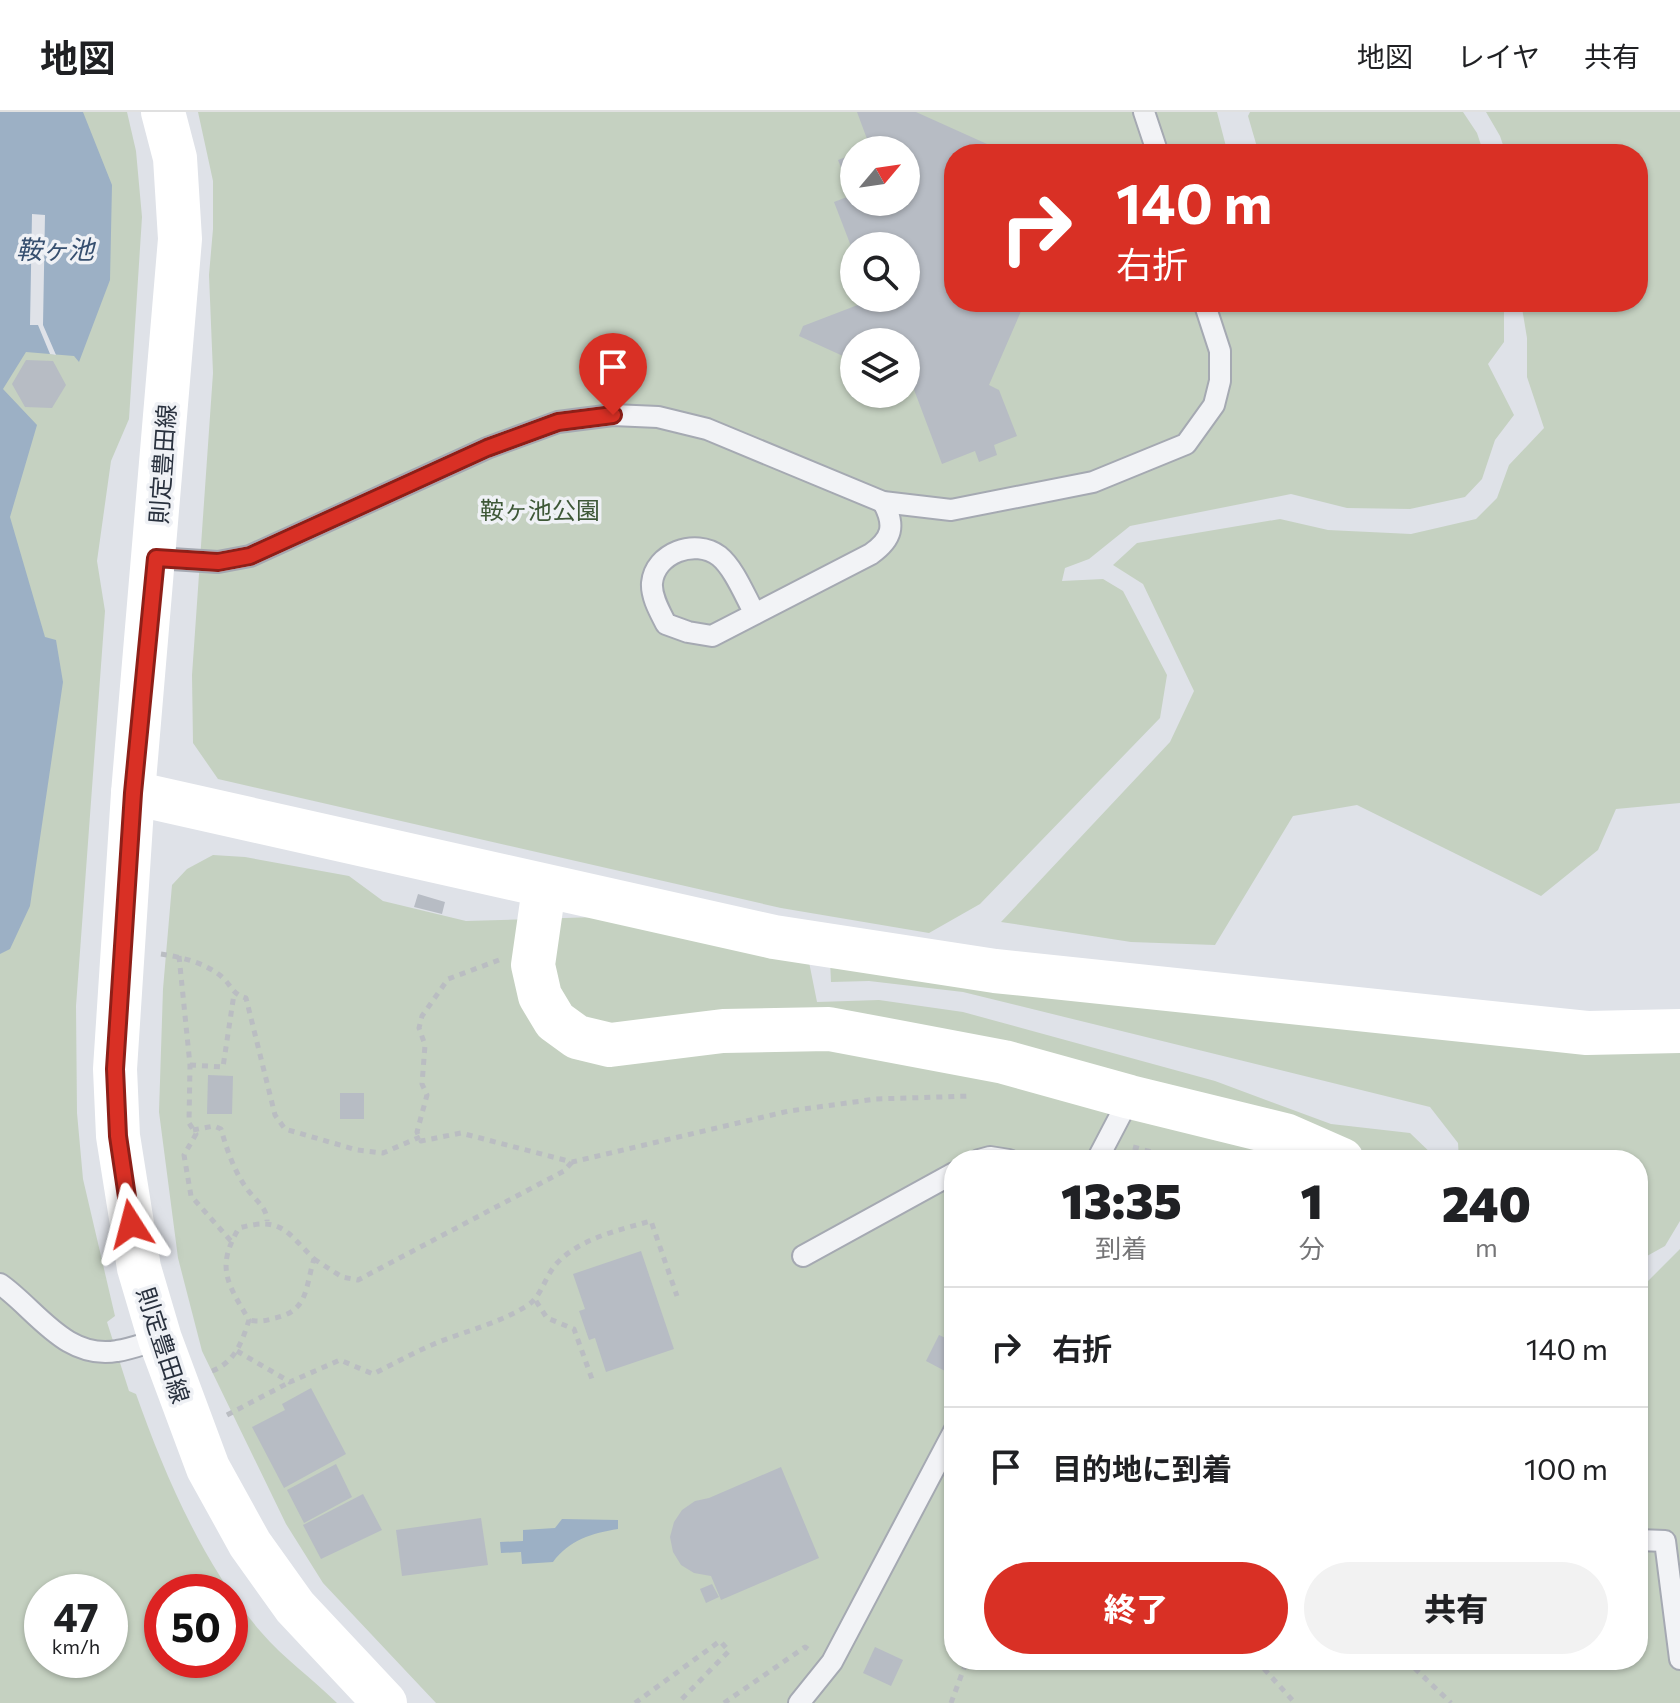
<!DOCTYPE html>
<html lang="ja">
<head>
<meta charset="utf-8">
<style>
	body { margin:0; font-family:Commissioner,"Noto Sans JP",sans-serif; background:#f2f2f2; color:#202124; height:100vh; display:flex; flex-direction:column; font-size:30px; white-space:nowrap }
	* { box-sizing:border-box; margin:0 }
	p { font-size:26px; color:#757577 }
	.icon { flex:none; width:44px; height:44px; fill:none; stroke:currentColor; stroke-width:2; stroke-linecap:round; stroke-linejoin:round }
	.map { position:relative; flex:1; overflow:hidden }
	.details { position:absolute; left:944px; top:1038px; width:704px; height:520px; display:flex; flex-direction:column; background:#fff; border-radius:32px; box-shadow:0 2px 6px #0004 }
	.details>* { flex:none }
	.hud { position:absolute; left:944px; top:32px; width:704px; height:168px; border-radius:32px; box-shadow:0 2px 6px #0004; background:#d93025; color:#fff; overflow:hidden }
	.needle { width:52px; rotate:61deg }
	.tools { position:absolute; left:840px; top:24px; display:grid; gap:16px }
	.tools a { display:grid; place-items:center; width:80px; height:80px; border-radius:50%; background:#fff; box-shadow:0 2px 6px #0004; font-size:40px }
	.speed { position:absolute; left:24px; top:1462px; display:flex; gap:16px; font-size:40px; font-weight:700; text-align:center }
	.speed>* { display:grid; place-content:center; width:104px; height:104px; border-radius:50%; background:#fff; box-shadow:0 2px 6px #0004; line-height:1 }
	.speed small { font-size:20px; font-weight:400 }
	.speed .limit { border:12px solid #d22; background:#fff; color:#111 }
	.pin { position:absolute; display:grid; place-items:center; width:68px; height:68px; color:#fff; margin:-82px -34px; border-radius:50% 50% 50% 0; rotate:-45deg; box-shadow:0 0 8px #0007 }
	.pin .icon { rotate:45deg }
	.me { position:absolute; width:88px; margin:-44px; rotate:351deg; stroke-linejoin:round; filter:drop-shadow(0 0 6px #0008) }
	.turn { display:flex; align-items:center; gap:28px; height:168px; padding:0 40px; font-size:36px }
	.turn .icon { width:104px; height:104px; stroke-width:2.5 }
	.turn b { display:block; font-size:56px; line-height:68px }
	.eta { display:flex; justify-content:space-evenly; align-items:center; height:136px; text-align:center }
	.eta b { font-size:48px; font-weight:800; line-height:56px }
	.action { display:flex; gap:16px; margin-top:auto; padding:16px 40px }
	.action a { flex:1; height:92px; border-radius:48px; background:#d93025; color:#fff; font-size:32px; font-weight:800; line-height:92px; text-align:center }
	.action a+a { background:#f2f2f2; color:#202124 }
	ul { padding:0; list-style:none }
	li { display:flex; align-items:center; gap:24px; height:120px; padding:0 40px; border-top:2px solid #e0e0e0 }
	li div { flex:1 }
	li b { display:block; font-size:30px }
	li em { font-style:normal }
	header { display:flex; align-items:center; gap:48px; box-sizing:border-box; height:112px; padding:0 40px; background:#fff; border-bottom:2px solid #e0e0e0 }
	header strong { font-size:38px }
	nav { display:flex; gap:44px; margin-inline-start:auto; font-size:28px }
	.map>svg:first-child { display:block }
	.green { fill:#c5d1c1; fill-rule:evenodd }
	.water { fill:#9cb0c5 }
	.pier { fill:#dfe2e8 }
	.building { fill:#b7bcc4 }
	.lines { fill:none; stroke-linecap:round; stroke-linejoin:round }
	.lane-casing { stroke:#a5a9b2; stroke-width:24 }
	.path { stroke:#babdc2; stroke-width:5; stroke-dasharray:6 6; stroke-linecap:butt }
	.lane { stroke:#f2f3f6; stroke-width:20 }
	.secondary { stroke:#fff; stroke-width:44 }
	.route-casing { stroke:#8d1f18; stroke-width:20 }
	.route { stroke:#d93025; stroke-width:14 }
	.labels { text-anchor:middle; dominant-baseline:central; stroke-width:7; stroke-linejoin:round; paint-order:stroke }
	.street-label { font-size:24px; fill:#29313e; stroke:#eff1f5 }
	.park-label { font-size:24px; fill:#3e5837; stroke:#eff1f5 }
	.water-label { font-size:26px; font-style:italic; fill:#364f6f; stroke:#eff1f5 }
</style>
</head>
<body>
<header>
<strong>地図</strong>
<nav><a>地図</a><a>レイヤ</a><a>共有</a></nav>
</header>
<div class="map">
<svg width="1680" height="1591" viewBox="0 0 1680 1591">
	<rect width="100%" height="100%" fill="#dfe2e8"/>
	<g class="green">
		<path d="M0 0H127L136 39 142 105 129 307 111 349 97 449 105 499 76 894 77 1001 83 1067 115 1204 107 1210 129 1279 136 1282C165 1364 204 1454 261 1520 283 1546 313 1567 337 1591H0ZM42 1480H110V1548H42ZM162 1480H230V1548H162Z"/>
		<path d="M198 0H1217L1228 42H954V190H1504V230L1488 252 1514 303 1495 328 1482 367 1465 385 1410 397 1347 396 1291 382 1130 414 1089 447 1065 456 1062 469 1103 467 1123 479 1167 563 1160 606 980 792 929 821 781 796 218 667 193 631 192 563 213 261 209 163 213 117V69ZM854 38H906V90H854ZM854 134H906V186H854ZM854 230H906V282H854Z"/>
		<path d="M1250 0H1463L1477 21 1484 42H1259L1248 4Z"/>
		<path d="M1486 0H1680V691L1616 697 1598 738 1541 784 1357 693 1293 704 1215 833 1131 830 1001 810 1170 630 1194 579 1143 472 1113 453 1137 431 1280 407 1328 418 1411 422 1476 407 1497 386 1509 353 1544 316 1527 265V226L1521 190H1638V42H1506L1500 24Z"/>
		<path d="M213 743 245 745 349 764 383 789 466 809 597 805 809 850 817 890 879 888 963 900 1215 969 1331 1012 1410 1021 1436 1046 954 1048V1548H1638V1172L1646 1171 1680 1137V1591H436L323 1471 286 1412 202 1239 178 1146 159 1000 163 877 172 773 187 757Z"/>
		<path d="M830 848 1680 933V1109L1665 1134 1638 1149V1048H1459L1458 1031 1430 995 963 880 869 869 831 870Z"/>
	</g>
	<g class="water">
		<path d="M0 0H83L112 73 110 168 79 250 74 244 26 240 3 277 37 313 10 405 45 525 56 528 63 570 30 794 10 837 0 842Z"/>
		<path d="M562 1407 618 1408V1417C592 1421 569 1428 553 1450L522 1452 521 1440 501 1441 500 1430 523 1429V1418L555 1416Z"/>
	</g>
	<path class="pier" d="M32 102 45 103 43 213 56 243 50 242 38 213H30Z"/>
	<g class="building">
		<path d="M857 0H916L987 32 983 42H954V190H1025L989 273 999 278 1017 324 994 333 997 343 979 350 975 339 942 352 913 275 906 272V230H854V249L799 224 803 214 876 186H906V134H854V142L834 90 852 83 838 48 854 42V90H906V38H864L870 35Z"/>
		<path d="M26 248 53 249 66 273 52 296 25 295 12 272Z"/>
		<path d="M418 782 445 790 442 802 414 795Z"/>
		<path d="M208 963 233 964 232 1002H207Z"/>
		<rect x="340" y="981" width="24" height="26"/>
		<path d="M641 1139 674 1237 606 1260 595 1226 589 1228 579 1199 585 1197 573 1162Z"/>
		<path d="M939 1223 954 1230V1240L945 1259 926 1249Z"/>
		<path d="M311 1276 346 1342 284 1376 252 1315 285 1298 282 1292Z"/>
		<path d="M336 1352 352 1385 304 1411 287 1378Z"/>
		<path d="M781 1355 819 1446 721 1488 711 1464 694 1461 681 1453 673 1440 670 1425 674 1410 682 1398 695 1389 709 1386Z"/>
		<path d="M363 1382 382 1418 321 1447 303 1413Z"/>
		<path d="M481 1406 488 1453 402 1464 396 1418Z"/>
		<path d="M712 1472 719 1485 706 1491 700 1477Z"/>
		<path d="M875 1535 903 1548 891 1574 863 1561Z"/>
	</g>
	<g class="lines">
		<g class="lane-casing">
			<g id="lane">
				<path d="M1144 0 1158 42"/>
				<path d="M156 446 218 450 250 444 487 336 558 310 613 303 658 305 707 317 883 390 951 398 1093 370 1186 332 1214 293 1220 269V239L1204 190"/>
				<path d="M755 502C745 484 734 456 719 444 695 426 655 441 652 471 651 485 660 500 666 512L688 520 712 524 871 442C892 427 896 414 883 390"/>
				<path d="M979 1048 990 1045 1009 1048"/>
				<path d="M1097 1048 1130 985"/>
				<path d="M803 1144 954 1061"/>
				<path d="M0 1172C36 1197 65 1248 117 1239 131 1237 146 1231 160 1227"/>
				<path d="M1638 1428 1665 1429 1680 1547"/>
				<path d="M799 1591 832 1550 954 1319"/>
			</g>
		</g>
		<g class="path">
			<path d="M161 842C181 845 206 851 222 865 232 874 232 882 246 886L275 1003 285 1017 357 1038 383 1041 420 1025"/>
			<path d="M179 844 190 953 189 1011 196 1022 184 1043 191 1084 231 1129"/>
			<path d="M499 848 448 867 422 904 419 916 425 933 422 972 427 983 417 1020 421 1029 461 1021 572 1050 789 999 876 987 971 984"/>
			<path d="M190 953 223 955 234 882"/>
			<path d="M193 1018 214 1014 221 1017C227 1038 234 1059 247 1077 255 1088 267 1095 267 1109"/>
			<path d="M1133 1035 1182 1048"/>
			<path d="M314 1147 342 1165 358 1168 564 1059 572 1050"/>
			<path d="M536 1189 547 1206 574 1217 592 1267"/>
			<path d="M237 1239 290 1270 340 1248 373 1262C393 1252 413 1241 434 1232 465 1219 497 1212 525 1195 542 1186 544 1165 557 1151 581 1126 619 1118 651 1109L677 1184"/>
			<path d="M212 1259C235 1250 242 1230 249 1208 228 1172 215 1156 239 1116 281 1104 287 1120 314 1147 305 1177 308 1199 275 1206 265 1209 258 1210 249 1208"/>
			<path d="M227 1303 290 1270"/>
			<path d="M954 1467C946 1486 943 1505 954 1523"/>
			<path d="M1256 1548 1295 1591"/>
			<path d="M1406 1548 1451 1591"/>
			<path d="M635 1591 720 1529 729 1539 678 1591"/>
			<path d="M724 1591 805 1535 809 1538"/>
			<path d="M951 1591 967 1548"/>
		</g>
		<use href="#lane" class="lane"/>
		<g class="secondary">
			<path d="M163 0 175 46 180 127 133 681 115 957 118 1024 139 1156 160 1227 208 1356 250 1432 295 1495 385 1591"/>
			<path d="M133 681 774 825 995 859 1587 921 1680 919"/>
			<path d="M544 776 533 853 540 884 555 909 577 925 610 933 723 919 829 917 1004 950 1130 985 1285 1023 1342 1048"/>
		</g>
	</g>
	<g class="lines">
		<g class="route-casing">
			<path id="route" d="M131 1112 118 1024 115 957 133 681 156 446 218 450 250 444 487 336 558 310 613 303"/>
		</g>
		<use href="#route" class="route"/>
	</g>
	<g class="labels">
		<g class="street-label">
			<text transform="translate(162 352) rotate(-86)">則定豊田線</text>
			<text transform="translate(164 1233) rotate(72)">則定豊田線</text>
		</g>
		<g class="park-label">
			<text x="540" y="397">鞍ヶ池公園</text>
		</g>
		<g class="water-label">
			<text x="55" y="136">鞍ヶ池</text>
		</g>
	</g>
</svg>
<div class="tools">
<a><svg class="needle" viewBox="-14 -14 28 28"><path d="M0-13l5 13h-10z" fill="#e53935"/><path d="M0 13l5-13h-10z" fill="#757577"/></svg></a>
<a><svg class="icon" aria-label="search" viewBox="0 0 24 24"><circle cx="10" cy="10" r="6"/><path d="M15 15l6 6"/></svg></a>
<a><svg class="icon" aria-label="layers" viewBox="0 0 24 24"><path d="M12 4l9 5-9 5-9-5zM3 14l9 5 9-5"/></svg></a>
</div>
<div class="speed"><div>47<small>km/h</small></div><div class="limit">50</div></div>
<div class="pin" style="left:613px;top:303px;background:#d93025"><svg class="icon" aria-label="arrive" viewBox="0 0 24 24"><path d="M6 21V4h12l-3 4 3 4H6"/></svg></div>
<svg class="me" style="left:131px;top:1112px" viewBox="-20 -20 40 40"><path d="M0-17L14 15 0 8-14 15z" fill="#d93025" stroke="#fff" stroke-width="4"/></svg>
<div class="hud">
<div class="turn"><svg class="icon" aria-label="right" viewBox="0 0 24 24"><path d="M7 20v-9h11M14 6l5 5-5 5"/></svg><div><b>140 m</b>右折</div></div>
</div>
<section class="details">
<div class="eta">
<div><b>13:35</b><p>到着</p></div>
<div><b>1</b><p>分</p></div>
<div><b>240</b><p>m</p></div>
</div>
<ul>
<li><svg class="icon" aria-label="right" viewBox="0 0 24 24"><path d="M7 20v-9h11M14 6l5 5-5 5"/></svg><div><b>右折</b></div><em>140 m</em></li>
<li><svg class="icon" aria-label="arrive" viewBox="0 0 24 24"><path d="M6 21V4h12l-3 4 3 4H6"/></svg><div><b>目的地に到着</b></div><em>100 m</em></li>
</ul>
<div class="action"><a>終了</a><a>共有</a></div>
</section>
</div>
</body>
</html>
